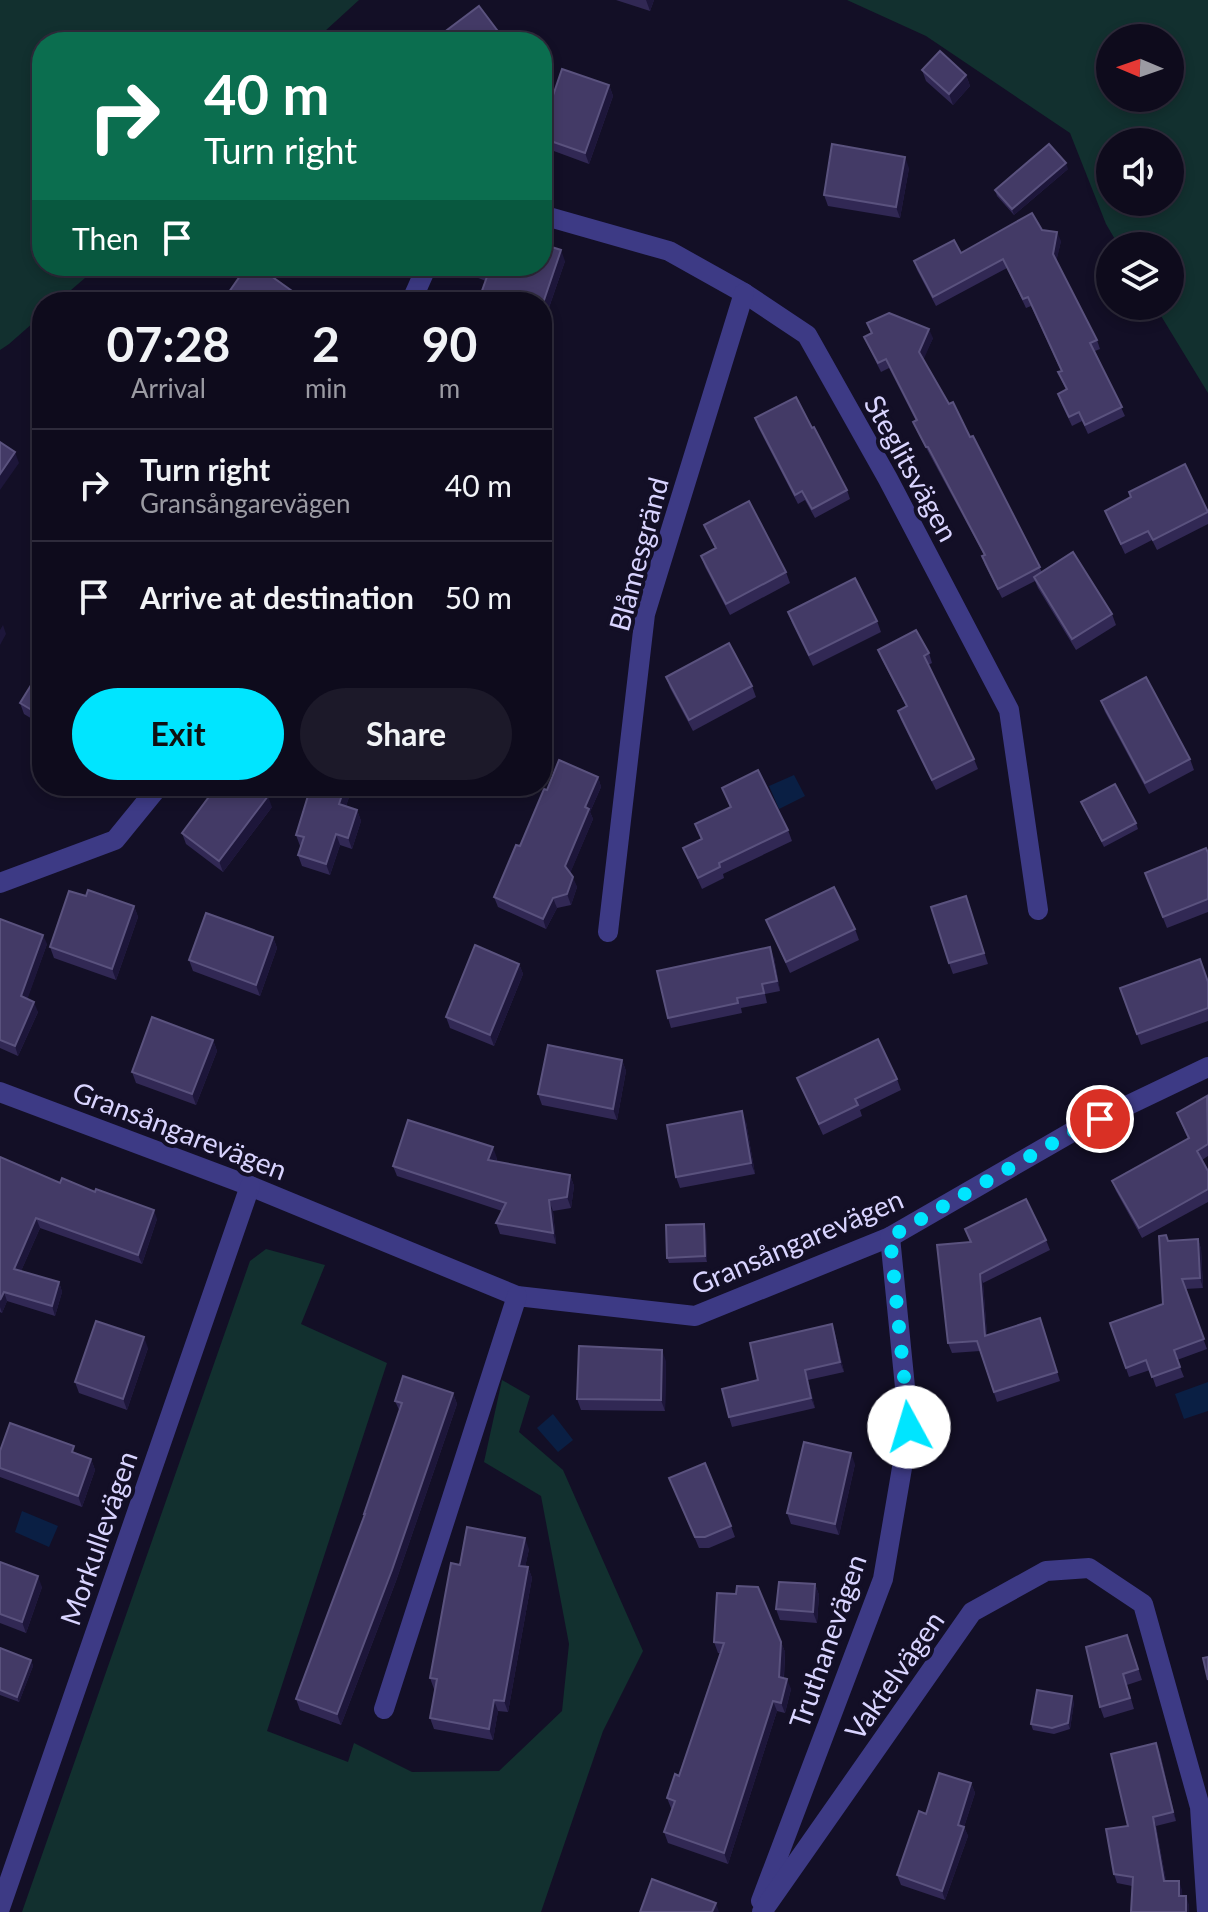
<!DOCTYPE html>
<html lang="en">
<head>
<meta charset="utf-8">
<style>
	body { margin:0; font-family:Lato,sans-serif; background:#1c1929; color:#f1f3f6; height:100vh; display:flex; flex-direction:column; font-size:30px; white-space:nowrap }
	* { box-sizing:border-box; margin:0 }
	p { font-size:26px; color:#9b9ba3 }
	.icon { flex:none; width:44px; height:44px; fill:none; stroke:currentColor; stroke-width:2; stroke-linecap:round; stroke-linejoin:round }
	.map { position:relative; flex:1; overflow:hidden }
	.side { position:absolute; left:32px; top:292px; width:520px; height:504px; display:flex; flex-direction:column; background:#0e0b1c; border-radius:32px; box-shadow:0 4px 12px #0003,0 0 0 2px #2e2b3b }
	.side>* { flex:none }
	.hud { position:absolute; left:32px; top:32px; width:520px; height:244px; border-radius:32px; box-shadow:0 4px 12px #0003,0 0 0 2px #2e2b3b; background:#0b6e4f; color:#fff; overflow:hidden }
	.needle { width:52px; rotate:272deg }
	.buttons { position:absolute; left:1096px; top:24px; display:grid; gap:16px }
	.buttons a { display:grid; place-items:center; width:88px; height:88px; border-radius:50%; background:#0e0b1c; box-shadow:0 4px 12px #0003,0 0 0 2px #2e2b3b; font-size:40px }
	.pin { position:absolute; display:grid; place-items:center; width:68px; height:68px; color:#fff; margin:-34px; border:4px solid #fff; border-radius:50%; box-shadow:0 2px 8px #0007 }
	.me { position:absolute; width:88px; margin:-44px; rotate:354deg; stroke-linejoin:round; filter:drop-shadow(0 0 6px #0008) }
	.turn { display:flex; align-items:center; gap:28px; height:168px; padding:0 40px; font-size:36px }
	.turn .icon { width:104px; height:104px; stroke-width:2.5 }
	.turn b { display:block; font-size:56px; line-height:68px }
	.then { display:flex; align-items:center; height:76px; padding:0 40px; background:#0003; gap:16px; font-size:30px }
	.eta { display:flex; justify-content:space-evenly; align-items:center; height:136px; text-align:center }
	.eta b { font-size:48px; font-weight:700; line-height:56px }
	.action { display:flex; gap:16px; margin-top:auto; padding:16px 40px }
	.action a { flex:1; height:92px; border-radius:48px; background:#00e5ff; color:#111; font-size:32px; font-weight:700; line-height:92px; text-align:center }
	.action a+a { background:#1c1929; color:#f1f3f6 }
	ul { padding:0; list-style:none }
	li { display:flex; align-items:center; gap:24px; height:112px; padding:0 40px; border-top:2px solid #2e2b3b }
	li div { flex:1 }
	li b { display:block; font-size:30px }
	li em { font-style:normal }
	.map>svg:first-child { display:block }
	.green { fill:#12302f; fill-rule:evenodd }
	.water { fill:#0a1f44 }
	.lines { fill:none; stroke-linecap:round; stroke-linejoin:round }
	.minor { stroke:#3d3a85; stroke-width:20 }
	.wall { fill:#312854 }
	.shaded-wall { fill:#1d163a }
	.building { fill:#433a66; stroke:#5a527e; stroke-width:2 }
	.route { stroke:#00e5ff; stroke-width:14; stroke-dasharray:0 25.2 }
	.labels { text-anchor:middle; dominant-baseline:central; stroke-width:8; stroke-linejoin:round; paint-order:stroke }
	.street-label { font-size:28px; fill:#d9d4ff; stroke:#130f26 }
</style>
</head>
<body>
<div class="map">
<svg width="1208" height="1912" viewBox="0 0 1208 1912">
	<rect width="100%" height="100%" fill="#130f26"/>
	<g class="green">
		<path d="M0 0H359L313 42H42V266H99L57 302H42V315L9 344 0 350Z"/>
		<path d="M847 0H1208V393L1155 306H1170V246H1119L1106 224 1070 133 926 36ZM1110 38H1170V98H1110ZM1170 142V202H1110V142Z"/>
		<path d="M266 1249 325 1265 301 1324 387 1363 267 1731 348 1762 354 1743 412 1772 499 1771 562 1711 569 1644 541 1496 484 1462 502 1380 530 1396 519 1432 563 1470 643 1651 603 1731 541 1912H22L250 1261Z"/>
	</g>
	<g class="water">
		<path d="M794 775 805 796 779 809 769 786Z"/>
		<path d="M1208 1382V1411L1184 1419 1175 1394Z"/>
		<path d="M553 1414 573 1440 558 1452 537 1428Z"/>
		<path d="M22 1511 58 1526 49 1547 15 1532Z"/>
	</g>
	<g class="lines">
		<g class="minor">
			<path d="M542 215 669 251 744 293 807 335 888 479 1009 710 1038 910"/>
			<path d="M411 302 427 266"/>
			<path d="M0 883 115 840 159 786"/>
			<path d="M608 932 645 614 744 293"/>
			<path d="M0 1092 250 1186 517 1296 695 1316 890 1237 1072 1132 1208 1067"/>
			<path d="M384 1709 517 1296"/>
			<path d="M761 1901 883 1579 909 1427 890 1237"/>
			<path d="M0 1908 250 1186"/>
			<path d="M762 1912 972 1612 1046 1571 1089 1568 1143 1604 1200 1807 1207 1912"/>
		</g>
	</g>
	<g class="wall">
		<path d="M616 0H654L650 11Z"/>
		<path d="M922 70 966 75 970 86 953 105 926 81Z"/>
		<path d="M609 85 613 96 589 164 543 147 542 128Z"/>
		<path d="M909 168 900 218 828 206 824 195Z"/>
		<path d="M1068 169 1014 215 997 196 995 190Z"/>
		<path d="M1042 230 1061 241 1056 261 1097 340 1100 349 1095 351 1125 416 1088 434 1082 421 1072 426 1061 403 1058 394 1066 390 1058 372 1061 371 1031 306 1026 308 1007 268 936 306 917 270 914 261 961 253Z"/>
		<path d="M565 261 542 328V302L457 270 456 266H542Z"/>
		<path d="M867 323 933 338 923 359 949 404 970 437 1042 572 1112 614 1116 625 1076 650 1038 588 1035 581 1002 598 985 565 982 556 984 555 917 431 913 422 916 421 889 368 881 372 868 346 864 337 871 333Z"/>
		<path d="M755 418 812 428 847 490 850 499 815 518 805 500 798 504 758 427Z"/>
		<path d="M1129 492 1208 510V524L1157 550 1152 540 1125 554 1105 511 1131 498Z"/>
		<path d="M704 525 786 572 790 583 730 615 705 567 701 556 715 548Z"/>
		<path d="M788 612 877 621 881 632 813 666 792 623Z"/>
		<path d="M878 650 929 653 932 663 928 665 974 759 978 769 936 790 901 720 898 711 906 706 882 660Z"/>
		<path d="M42 670V725L24 714 20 703Z"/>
		<path d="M666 677 752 686 756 697 693 731 670 688Z"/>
		<path d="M1101 701 1190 759 1194 770 1149 794 1105 712Z"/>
		<path d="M598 777 601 787 590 812 593 819 570 873 577 887 571 905 557 908 546 929 498 907 494 897 547 790Z"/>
		<path d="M722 788 788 830 792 841 723 874 724 878 702 889 683 848 701 839 695 824 730 807Z"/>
		<path d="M349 797 346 806 357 810 361 821 352 849 340 845 330 875 302 866 298 855 301 846H300L296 835Z"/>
		<path d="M1081 802 1136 823 1138 829 1104 847Z"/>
		<path d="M272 807 223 872 186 844 182 833Z"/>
		<path d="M1208 853V912L1167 928 1145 873Z"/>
		<path d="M86 896 134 906 138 917 116 980 54 958 50 947Z"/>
		<path d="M966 896 988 964 953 974 949 963Z"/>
		<path d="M766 920 855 929 859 940 790 973Z"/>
		<path d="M0 921 47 944 27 999 38 1012 18 1056 0 1048Z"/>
		<path d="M273 937 277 948 260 996 193 971 189 960Z"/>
		<path d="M774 957 780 991 765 994 767 1003 741 1008 742 1013 671 1028 668 1018Z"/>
		<path d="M519 964 523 974 494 1046 450 1028 446 1017Z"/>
		<path d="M1208 982V1021L1141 1045 1120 988Z"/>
		<path d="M213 1040 217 1051 196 1105 136 1083 132 1072Z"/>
		<path d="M622 1060 626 1071 617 1120 542 1105 538 1094Z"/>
		<path d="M797 1078 897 1079 901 1090 860 1110 862 1116 823 1135Z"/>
		<path d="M1208 1097V1156L1202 1160 1208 1171V1202L1142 1238 1116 1191 1112 1181 1188 1139 1177 1113Z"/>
		<path d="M746 1122 755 1174 680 1188 676 1177Z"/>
		<path d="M0 1157 60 1183 157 1219 142 1264 40 1228 21 1271 59 1282 62 1292 55 1316 7 1301 2 1313 0 1312Z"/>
		<path d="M497 1158 496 1162 570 1175 574 1186 571 1208 553 1211 556 1244 500 1234 496 1223 502 1211 397 1176 393 1166Z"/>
		<path d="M965 1229 1046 1240 1050 1250 983 1283 987 1335 1040 1318 1060 1381 997 1402 980 1351 952 1353 948 1343 970 1242Z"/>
		<path d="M706 1230 707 1262 669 1263 667 1258Z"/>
		<path d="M1198 1239 1201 1249 1203 1288 1185 1289 1207 1349 1177 1360 1184 1377 1156 1387 1150 1370 1129 1377 1110 1323 1163 1304 1168 1241Z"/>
		<path d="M832 1324 835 1334 844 1372 808 1380 815 1408 732 1427 729 1417 758 1380Z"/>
		<path d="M148 1348 127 1410 79 1393 75 1382Z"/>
		<path d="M666 1361 665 1411 581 1410 577 1399Z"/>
		<path d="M453 1393 457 1404 396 1581 341 1725 300 1710 296 1699 365 1516 364 1514 400 1412 395 1401Z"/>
		<path d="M0 1451 77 1454 91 1459 95 1470 82 1507 0 1477Z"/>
		<path d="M855 1464 839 1535 791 1524 787 1513Z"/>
		<path d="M669 1478 731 1526 735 1537 709 1548H699Z"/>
		<path d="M529 1549 525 1567H528L532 1578 508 1712 498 1711 493 1740 434 1729 430 1718 436 1689H434L430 1678 460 1565Z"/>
		<path d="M0 1562 42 1587 26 1633 0 1623Z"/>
		<path d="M815 1584 819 1595 817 1623 780 1620 776 1609Z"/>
		<path d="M714 1642H781L785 1652 784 1678 791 1689 785 1713 777 1711 728 1864 668 1843 664 1832 672 1809 671 1808 667 1798 679 1776 720 1653H718Z"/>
		<path d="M1131 1646 1142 1680 1127 1685 1134 1709 1104 1718 1100 1707Z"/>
		<path d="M0 1648 31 1660 33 1666 19 1702 0 1695Z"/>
		<path d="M1074 1702 1070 1729 1054 1734 1033 1730 1031 1724Z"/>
		<path d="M1156 1743 1160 1753 1176 1821 1156 1826 1166 1881 1182 1890V1896L1189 1905 1132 1886 1117 1883 1114 1874 1128 1826Z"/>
		<path d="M971 1783 975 1793 964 1827 968 1836 945 1900 901 1885 897 1875 926 1814Z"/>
	</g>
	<g class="shaded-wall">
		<path d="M646 0H654L650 11Z"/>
		<path d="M966 75 970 86 953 105 949 94Z"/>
		<path d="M609 85 613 96 589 164 585 153Z"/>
		<path d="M905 157 909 168 900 218 896 207Z"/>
		<path d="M1066 163 1068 169 1014 215 1012 209Z"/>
		<path d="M1057 232 1061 241 1056 263 1053 254Z"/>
		<path d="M561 250 565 261 542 328V306Z"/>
		<path d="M929 329 933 338 923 361 919 352Z"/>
		<path d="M15 452 19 463 0 490V474Z"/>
		<path d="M3 625 6 634 0 645V630Z"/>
		<path d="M598 777 601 787 590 812 593 819 569 876 565 866 585 807Z"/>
		<path d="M345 786 349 797 343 815 339 804Z"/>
		<path d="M268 796 272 807 223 872 219 861Z"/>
		<path d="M357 810 361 821 352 849 348 838Z"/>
		<path d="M336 834 340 845 330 875 326 864Z"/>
		<path d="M573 877 577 887 571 905 567 894Z"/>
		<path d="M553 898 557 908 546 929 543 919Z"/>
		<path d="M134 906 138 917 116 980 112 969Z"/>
		<path d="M43 935 47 944 25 1006 21 996Z"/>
		<path d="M273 937 277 948 260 996 256 985Z"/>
		<path d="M770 947 774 957 780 991 777 981Z"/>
		<path d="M519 964 523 974 494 1046 490 1035Z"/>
		<path d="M34 1002 38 1012 18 1056 15 1046Z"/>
		<path d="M213 1040 217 1051 196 1105 192 1094Z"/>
		<path d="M622 1060 626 1071 617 1120 613 1109Z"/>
		<path d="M742 1111 746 1122 755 1174 751 1163Z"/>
		<path d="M493 1147 497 1158 492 1171 488 1160Z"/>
		<path d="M570 1175 574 1186 571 1208 567 1197Z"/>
		<path d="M549 1200 553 1211 556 1244 553 1233Z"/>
		<path d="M154 1210 157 1219 142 1264 138 1255Z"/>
		<path d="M36 1218 40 1228 18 1278 14 1269Z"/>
		<path d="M704 1224 706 1230 707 1262 705 1256Z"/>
		<path d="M1198 1239 1201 1249 1203 1288 1200 1278Z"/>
		<path d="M980 1274 983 1283 988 1346 985 1336Z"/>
		<path d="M59 1282 62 1292 55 1316 52 1306Z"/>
		<path d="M4 1292 7 1301 2 1313 0 1307V1300Z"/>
		<path d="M832 1324 835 1334 844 1372 840 1362Z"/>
		<path d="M144 1337 148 1348 127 1410 123 1399Z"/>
		<path d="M662 1350 666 1361 665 1411 661 1400Z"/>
		<path d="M805 1370 808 1380 815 1408 811 1398Z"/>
		<path d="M453 1393 457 1404 396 1581 341 1725 337 1714Z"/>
		<path d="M851 1453 855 1464 839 1535 835 1524Z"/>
		<path d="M91 1459 95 1470 82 1507 78 1496Z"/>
		<path d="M525 1538 529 1549 523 1577 519 1566Z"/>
		<path d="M528 1567 532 1578 508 1712 504 1701Z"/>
		<path d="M38 1576 42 1587 26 1633 22 1622Z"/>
		<path d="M815 1584 819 1595 817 1623 813 1612Z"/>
		<path d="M781 1642 785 1652 783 1687 779 1677Z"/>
		<path d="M31 1660 33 1666 19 1702 17 1697Z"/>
		<path d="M787 1679 791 1689 785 1713 781 1703Z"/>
		<path d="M1072 1696 1074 1702 1070 1729 1068 1723Z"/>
		<path d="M494 1700 498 1711 493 1740 489 1729Z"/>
		<path d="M773 1701 777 1711 728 1864 724 1853Z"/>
		<path d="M1156 1743 1160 1753 1176 1821 1173 1812Z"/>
		<path d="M971 1783 975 1793 964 1827 968 1836 945 1900 942 1891 958 1825Z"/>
		<path d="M1153 1817 1156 1826 1168 1891 1164 1881Z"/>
		<path d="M1179 1881 1182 1890 1183 1906 1179 1896Z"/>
		<path d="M1186 1896 1189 1905V1912H1186Z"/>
		<path d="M716 1903 719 1912H712Z"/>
	</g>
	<g class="building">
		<path d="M479 6 506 42H442L439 36Z"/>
		<path d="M940 51 966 75 949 94 922 70Z"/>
		<path d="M562 69 609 85 585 153 542 138V128Z"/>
		<path d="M832 144 905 157 896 207 824 195Z"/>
		<path d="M1049 144 1066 163 1012 209 995 190Z"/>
		<path d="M1032 213 1042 230 1057 232 1053 254 1097 340 1090 343 1122 407 1085 425 1079 412 1069 417 1058 394 1067 389 1058 372 1062 371 1028 297 1023 299 1003 259 933 297 914 261 954 240 961 253Z"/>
		<path d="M542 244 561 250 542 306V302H478L489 271 473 266H542Z"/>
		<path d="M247 266H257L299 296 294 302H222Z"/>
		<path d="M889 313 929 329 919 352 949 404 953 402 970 437 973 436 1040 567 998 589 982 556 985 555 928 447H926L913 422 917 420 886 359 878 363 864 337 872 333 867 323Z"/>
		<path d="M796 397 812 428 814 427 847 490 812 509 802 491 795 495 755 418Z"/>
		<path d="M0 442 15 452 0 474Z"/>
		<path d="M1185 464 1208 512 1153 540 1148 531 1121 544 1105 511 1131 497 1129 492Z"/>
		<path d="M749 501 786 572 726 604 701 556 716 548 704 525Z"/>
		<path d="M1073 552 1112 614 1072 639 1034 577Z"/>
		<path d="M855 578 877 621 809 655 788 612Z"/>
		<path d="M916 630 929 653 924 656 974 759 932 780 898 711 907 706 878 650Z"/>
		<path d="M729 643 752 686 689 720 666 677Z"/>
		<path d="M41 669 42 670V716L20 703Z"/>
		<path d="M1146 677 1190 759 1145 783 1101 701Z"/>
		<path d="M559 760 598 777 585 807 589 809 565 866 573 877 567 894 553 898 543 919 494 897 516 845 520 846 544 789 547 790Z"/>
		<path d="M758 770 788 830 719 863 720 867 698 878 683 848 702 839 695 824 731 807 722 788Z"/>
		<path d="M1115 784 1136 823 1102 841 1081 802Z"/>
		<path d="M217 786H255L268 796 219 861 182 833Z"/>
		<path d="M311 786H345L339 804 357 810 348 838 336 834 326 864 298 855 304 837 296 835Z"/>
		<path d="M1206 848 1208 853V899L1163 917 1145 873Z"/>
		<path d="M834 887 855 929 786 962 766 920Z"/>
		<path d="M88 890 134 906 112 969 50 947 69 891 86 896Z"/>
		<path d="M966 896 984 953 949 963 931 907Z"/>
		<path d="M206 913 273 937 256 985 189 960Z"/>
		<path d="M0 919 43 935 21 996 34 1002 15 1046 0 1040Z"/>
		<path d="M475 945 519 964 490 1035 446 1017Z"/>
		<path d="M770 947 777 981 762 984 764 993 737 998 738 1003 668 1018 657 971Z"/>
		<path d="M1200 959 1208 982V1008L1137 1034 1120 988Z"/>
		<path d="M152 1017 213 1040 192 1094 132 1072Z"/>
		<path d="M878 1039 897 1079 855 1099 858 1105 819 1124 797 1078Z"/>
		<path d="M548 1045 622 1060 613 1109 538 1094Z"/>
		<path d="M1207 1096 1208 1144 1197 1151 1208 1171V1189L1139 1228 1112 1181 1189 1138 1177 1113Z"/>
		<path d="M742 1111 751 1163 676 1177 667 1125Z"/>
		<path d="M408 1120 493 1147 488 1160 570 1175 567 1197 549 1200 553 1233 496 1223 506 1203 393 1166Z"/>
		<path d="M0 1157 60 1183 62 1178 95 1192 96 1189 154 1210 138 1255 36 1218 14 1269 59 1282 52 1306 4 1292 0 1300Z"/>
		<path d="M1026 1199 1046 1240 980 1274 985 1336 1040 1318 1057 1372 994 1392 977 1341 948 1343 937 1245 971 1242 965 1229Z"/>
		<path d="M704 1224 705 1256 667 1258 666 1225Z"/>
		<path d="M1166 1235 1168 1241 1198 1239 1200 1278 1182 1279 1204 1339 1174 1350 1180 1367 1152 1377 1146 1360 1126 1368 1110 1323 1163 1304 1159 1236Z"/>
		<path d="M96 1321 144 1337 123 1399 75 1382Z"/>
		<path d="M832 1324 840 1362 805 1370 811 1398 729 1417 722 1389 758 1380 750 1343Z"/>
		<path d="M579 1346 662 1350 661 1400 577 1399Z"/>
		<path d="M403 1376 453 1393 392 1570 337 1714 296 1699 365 1514H364L402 1403 395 1401Z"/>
		<path d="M10 1423 74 1446 72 1452 91 1459 78 1496 0 1468V1451Z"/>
		<path d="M804 1442 851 1453 835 1524 787 1513Z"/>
		<path d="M705 1463 731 1526 705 1537H695L669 1478Z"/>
		<path d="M467 1527 525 1538 519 1566 528 1567 504 1701 494 1700 489 1729 430 1718 437 1679 430 1678 451 1563 460 1565Z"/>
		<path d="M0 1562 38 1576 22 1622 0 1614Z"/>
		<path d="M779 1582 815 1584 813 1612 776 1609Z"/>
		<path d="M737 1586 758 1587 781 1642 779 1677 787 1679 781 1703 773 1701 724 1853 664 1832 675 1801 667 1798 675 1774 679 1776 724 1643 714 1642 717 1593 736 1594Z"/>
		<path d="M1127 1635 1138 1669 1123 1674 1130 1698 1100 1707 1086 1647Z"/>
		<path d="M0 1648 31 1660 17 1697 0 1690Z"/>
		<path d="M1208 1657V1680L1203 1658Z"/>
		<path d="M1037 1690 1072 1696 1068 1723 1052 1728 1031 1724Z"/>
		<path d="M1156 1743 1173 1812 1153 1817 1164 1881H1179V1896H1186V1912H1131L1133 1877 1114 1874 1106 1829 1128 1826 1111 1754Z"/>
		<path d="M939 1773 971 1783 958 1825 964 1827 942 1891 897 1875 919 1811 926 1814Z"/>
		<path d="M652 1879 716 1903 712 1912H640Z"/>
	</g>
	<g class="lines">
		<path class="route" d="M909 1427 890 1237 1072 1132 1100 1119"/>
	</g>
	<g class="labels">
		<g class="street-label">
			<text transform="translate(912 468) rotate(61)">Steglitsvägen</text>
			<text transform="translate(638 554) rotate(-75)">Blåmesgränd</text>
			<text transform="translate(180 1130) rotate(21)">Gransångarevägen</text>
			<text transform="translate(797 1241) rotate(-23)">Gransångarevägen</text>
			<text transform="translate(98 1538) rotate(-71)">Morkullevägen</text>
			<text transform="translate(827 1641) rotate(-71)">Truthanevägen</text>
			<text transform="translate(894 1675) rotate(-55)">Vaktelvägen</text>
		</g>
	</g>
</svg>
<div class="buttons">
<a><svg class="needle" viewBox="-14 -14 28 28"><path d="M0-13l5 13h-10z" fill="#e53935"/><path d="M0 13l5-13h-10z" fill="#9b9ba3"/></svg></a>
<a><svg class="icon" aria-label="sound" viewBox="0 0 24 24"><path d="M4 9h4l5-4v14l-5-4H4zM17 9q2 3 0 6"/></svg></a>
<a><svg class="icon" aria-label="layers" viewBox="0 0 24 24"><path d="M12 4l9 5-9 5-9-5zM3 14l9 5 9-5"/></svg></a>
</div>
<div class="pin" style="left:1100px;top:1119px;background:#d93025"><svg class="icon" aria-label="arrive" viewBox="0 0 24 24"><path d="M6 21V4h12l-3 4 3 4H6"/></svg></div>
<svg class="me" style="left:909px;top:1427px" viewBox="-20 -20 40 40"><circle r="19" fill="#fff"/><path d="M0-13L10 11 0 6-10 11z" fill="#00e5ff"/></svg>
<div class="hud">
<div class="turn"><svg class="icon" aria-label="right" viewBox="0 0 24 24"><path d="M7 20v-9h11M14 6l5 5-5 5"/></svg><div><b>40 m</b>Turn right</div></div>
<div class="then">Then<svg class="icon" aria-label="arrive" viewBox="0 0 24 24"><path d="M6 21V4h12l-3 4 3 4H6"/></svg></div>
</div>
<section class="side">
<div class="eta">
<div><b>07:28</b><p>Arrival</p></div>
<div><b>2</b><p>min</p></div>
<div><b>90</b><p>m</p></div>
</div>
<ul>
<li><svg class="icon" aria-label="right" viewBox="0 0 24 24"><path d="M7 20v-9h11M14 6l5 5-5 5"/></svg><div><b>Turn right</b><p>Gransångarevägen</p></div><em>40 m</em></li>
<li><svg class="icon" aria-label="arrive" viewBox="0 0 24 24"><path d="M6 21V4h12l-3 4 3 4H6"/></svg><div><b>Arrive at destination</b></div><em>50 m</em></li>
</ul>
<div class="action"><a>Exit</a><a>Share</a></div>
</section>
</div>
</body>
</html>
